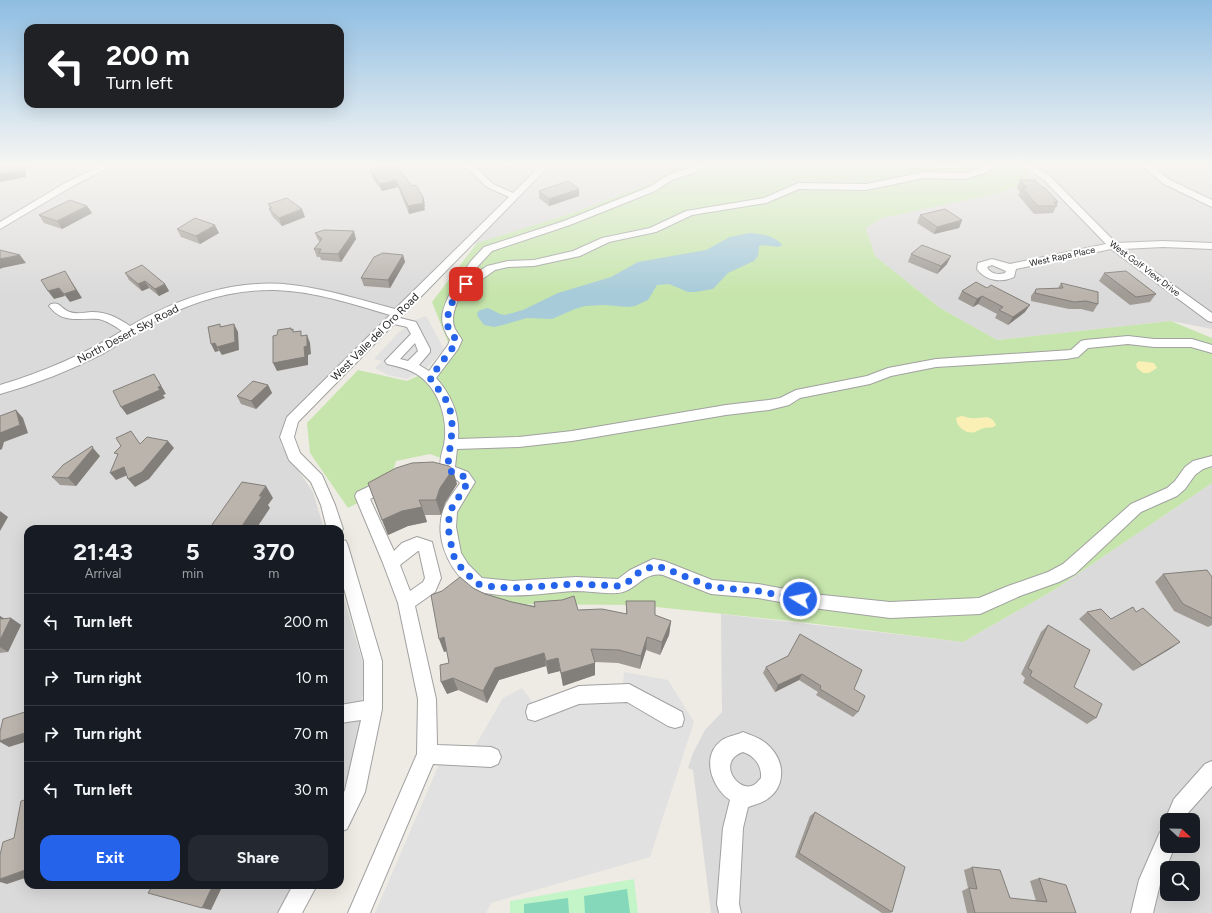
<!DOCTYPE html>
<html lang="en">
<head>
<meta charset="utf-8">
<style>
	body { margin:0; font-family:Figtree,sans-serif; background:#242831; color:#f1f3f6; height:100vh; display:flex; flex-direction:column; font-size:15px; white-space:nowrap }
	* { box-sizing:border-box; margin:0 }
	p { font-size:13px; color:#9ea1a6 }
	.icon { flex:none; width:22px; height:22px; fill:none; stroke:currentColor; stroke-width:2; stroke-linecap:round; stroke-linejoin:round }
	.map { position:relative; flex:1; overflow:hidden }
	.panel { position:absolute; left:24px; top:525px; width:320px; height:364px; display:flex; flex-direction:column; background:#171b24; border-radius:12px; box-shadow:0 4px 16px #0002 }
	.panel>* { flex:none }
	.banner { position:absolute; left:24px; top:24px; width:320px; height:84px; border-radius:12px; box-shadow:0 4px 16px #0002; background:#202124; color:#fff; overflow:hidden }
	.needle { width:26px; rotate:112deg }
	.buttons { position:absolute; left:1160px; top:813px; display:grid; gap:8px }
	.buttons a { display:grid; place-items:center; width:40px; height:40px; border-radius:8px; background:#171b24; box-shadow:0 4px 16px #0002; font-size:20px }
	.pin { position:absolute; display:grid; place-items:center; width:34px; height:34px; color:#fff; margin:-17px; border-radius:8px; box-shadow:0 2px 6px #0006 }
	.me { position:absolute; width:44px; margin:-22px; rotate:280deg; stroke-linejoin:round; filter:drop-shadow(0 0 3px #0008) }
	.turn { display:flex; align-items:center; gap:14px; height:84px; padding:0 16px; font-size:18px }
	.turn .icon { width:52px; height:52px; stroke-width:2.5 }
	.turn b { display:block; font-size:28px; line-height:34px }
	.eta { display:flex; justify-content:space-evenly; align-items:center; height:68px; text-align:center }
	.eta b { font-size:24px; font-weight:700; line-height:28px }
	.primary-button { display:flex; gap:8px; margin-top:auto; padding:8px 16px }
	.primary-button a { flex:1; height:46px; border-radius:12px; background:#2563eb; color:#fff; font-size:16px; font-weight:700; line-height:46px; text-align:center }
	.primary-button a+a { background:#242831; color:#f1f3f6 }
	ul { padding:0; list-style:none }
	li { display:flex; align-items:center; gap:12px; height:56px; padding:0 16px; border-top:1px solid #363941 }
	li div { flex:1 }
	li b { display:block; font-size:15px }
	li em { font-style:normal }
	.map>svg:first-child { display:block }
	.residential { fill:#dbdada; fill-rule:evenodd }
	.grass { fill:#c6e5ac }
	.sand { fill:#faefb5 }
	.park { fill:#c3f5c9 }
	.pitch { fill:#86d8bb }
	.parking { fill:#e1e1e1 }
	.water { fill:#a7cbd9 }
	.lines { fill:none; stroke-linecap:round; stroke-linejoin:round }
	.minor-casing { stroke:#a1a1a1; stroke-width:2 }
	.minor { fill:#fff; fill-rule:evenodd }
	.wall { fill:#a09b95 }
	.shaded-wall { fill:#827e79 }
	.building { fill:#bab4ad; stroke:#827e79 }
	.route { stroke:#2563eb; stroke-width:7; stroke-dasharray:0 12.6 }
	.labels { text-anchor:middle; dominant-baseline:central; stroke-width:4; stroke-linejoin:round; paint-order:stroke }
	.far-street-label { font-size:9px; fill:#1d1d1d; stroke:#fff }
	.street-label { font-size:11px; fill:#1d1d1d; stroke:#fff }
</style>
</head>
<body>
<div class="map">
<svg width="1212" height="913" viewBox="0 0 1212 913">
	<rect width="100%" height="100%" fill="#eeebe4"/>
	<g class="residential">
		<path d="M0 166H676L649 184 570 214 456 250 299 407 282 430 281 445 313 492 324 529H28V885H295L279 913H0Z"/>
		<path d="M1038 166H1212V329L1171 321 997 340 940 308 875 256 866 228 882 218 995 194 1026 184 1029 175Z"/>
		<path d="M1212 483V913H711L693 770 688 768 693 753 705 730 722 712 721 614 963 642 1054 590ZM1167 820H1193V846H1167ZM1167 868H1193V894H1167Z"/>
		<path d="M340 585 365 670 358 748 340 801Z"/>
	</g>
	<path class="grass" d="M676 166H911L958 168 965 166H1023L1029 170 1026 184 995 194 882 218 866 228 875 256 940 308 997 340 1171 321 1212 338V483L1054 590 963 642 800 622 637 605 498 604 453 565 449 517 468 480 446 460 430 454 396 461 388 487 348 508 310 453 307 423 358 370 407 381 431 370 449 345 432 302 477 243 570 214 649 184Z"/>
	<g class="sand">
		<path d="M1139 361 1154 363 1157 368 1149 373H1143L1137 368 1136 364Z"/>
		<path d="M961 416C964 416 968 418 971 418 980 420 990 412 996 425 992 429 989 427 984 428 980 429 978 431 975 432 966 435 956 426 956 418Z"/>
	</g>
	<path class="park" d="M634 879 638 913H510V901Z"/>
	<g class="pitch">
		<path d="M627 889 630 913H585L584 896Z"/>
		<path d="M568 898 569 913H524V904Z"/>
	</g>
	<g class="parking">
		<path d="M426 316 444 349 427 368 407 379 388 375 375 368 382 361 374 359 399 332 415 320Z"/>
		<path d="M624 672 668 680 694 722 650 857 491 903 486 913H375L447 746H475L503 698 522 688 533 703 623 684Z"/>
	</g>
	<path class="water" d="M749 233C760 234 774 235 782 245L779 247 763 245 759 246 758 256 754 261 728 273 713 289 695 292H688L669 284 657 285 648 300 635 306 628 307 604 305 585 306 575 309 552 319 527 318 503 325 494 327 484 325 478 317 477 313 480 310 488 308 500 314 505 315 523 310 558 293 611 277 638 262 706 250 730 237Z"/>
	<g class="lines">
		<g class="minor-casing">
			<g id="minor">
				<path d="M100 166H111L71 187 0 229V222L65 183Z"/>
				<path d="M465 166H474L493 184 513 193 540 166H549L400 318 416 322 430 349V352L419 365 429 371 448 345 450 340C437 320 442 310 452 289V288L471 261 484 247 564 221 649 187 668 175 694 166H704L696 172 672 180 655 191 570 225 492 251 478 266 470 278 487 266 508 261 534 260 573 251 602 238 650 228 686 211 764 198 798 183 866 184 924 172 965 173 985 166H995L988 172 965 179 924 178 866 190 799 189 766 203 692 215 656 232 609 242 580 256 534 266 508 267 495 270 477 283 463 289C458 300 449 317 455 329 457 333 460 336 462 340L458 349 436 378C452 396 460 415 458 439L519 437 572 431 726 405 769 400 780 398 796 390 867 376 888 368 936 359 1071 350 1081 341 1085 340 1128 336 1154 339H1192L1212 345V353L1191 347H1154L1128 344 1088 348 1078 357 1066 359 936 367 891 376 870 384 800 398 789 405 769 410 726 415 572 441 519 447 457 449 455 467 468 472 475 482 457 512 456 527 461 553 468 564 482 578 513 581 576 577 618 579 630 570 653 559 664 561 712 580 758 584 813 594 890 602 979 598 1008 586 1048 572 1063 564 1131 504 1167 488 1175 481 1185 467 1193 461 1212 456V466L1203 469 1195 475 1185 489 1177 496 1141 512 1075 574 1059 582 1020 596 980 614 890 618 813 608 758 598 711 594 663 575C643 571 636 592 617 593 603 594 588 591 574 591 543 593 508 600 477 591 472 589 469 586 465 582 447 565 435 536 443 511 446 501 455 491 460 483 456 477 445 478 442 472 438 464 442 452 444 445 449 418 438 385 413 372 405 368 396 366 387 364L385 361 411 334 407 327 394 324 298 422 294 437 300 453 322 475 335 505 343 529 340 533V529H327L321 505 311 482 289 460 280 437 287 417 390 315C352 304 314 291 275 290 231 289 188 303 150 324 134 333 120 344 104 353 71 370 36 384 0 394V385C43 372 83 355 122 331 115 326 107 321 99 319 80 317 63 325 49 306L51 304C60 301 62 310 70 312 77 315 85 312 92 312 107 312 118 318 130 326 178 298 236 278 292 285 327 289 361 300 395 309L509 197 487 187ZM415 343 418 351 408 361 400 359Z"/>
				<path d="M1024 166H1034L1050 176 1116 243 1163 241 1212 243V249L1163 247 1123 249 1212 313V322L1208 321 1111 249 1016 269 1014 277C1001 283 986 281 977 269L978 263 992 259 1010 264 1106 244 1044 180ZM992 265 1006 271 1005 273C998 275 990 274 987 267Z"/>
				<path d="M1142 166H1152L1170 180 1212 200V207L1164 184Z"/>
				<path d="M387 478 392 480 394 484 392 488 370 499 394 551 402 543 417 537 432 542 441 578 435 592 415 606 436 699 437 745 491 747 498 750 501 757 498 764 491 767 433 764 370 913H348L417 754 418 699 398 603 383 563 355 496 357 492ZM418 551H419L425 578 423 582 410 591 400 565Z"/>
				<path d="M340 539 346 541 348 546 382 661V709L365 792 347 829 340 832V800L345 790 361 720 340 723V705L364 701V661L340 574Z"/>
				<path d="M629 684 682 712 684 719 682 726 675 728 668 726 627 702 579 704 535 721 528 719 526 712 528 705 579 686Z"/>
				<path d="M743 732C753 736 763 739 770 747 788 766 784 793 760 803 756 804 752 806 748 807L743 828 739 904 741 913H719L717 904 723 828 730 800C712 788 700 756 722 740 728 736 737 735 743 732ZM743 752C755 756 762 766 761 778 758 781 756 785 751 786 736 790 717 761 743 752Z"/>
				<path d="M1212 761V786L1188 813 1185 820H1167V826L1165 820 1174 799 1205 764Z"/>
				<path d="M1167 828V846H1175L1161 880 1153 913H1131L1139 880 1160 832Z"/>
				<path d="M293 885H317L302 913H278Z"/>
			</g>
		</g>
		<use href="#minor" class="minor"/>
	</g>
	<g class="wall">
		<path d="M386 166 425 207H424L425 210 409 214 398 187 382 191 372 177 370 170Z"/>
		<path d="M1020 180 1042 187 1058 202 1053 213 1034 214 1018 195 1020 192 1017 188Z"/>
		<path d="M539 191 579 196 549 206 539 198Z"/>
		<path d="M268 204 305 217 282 226 272 216 269 209 270 208Z"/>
		<path d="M87 206 92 213 62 229 44 223 39 215Z"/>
		<path d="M920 215 962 220 959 228 934 234 917 223Z"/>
		<path d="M177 229 219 233 200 244 181 237Z"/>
		<path d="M315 233 356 239 341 262 321 260 320 257H317L314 249 320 242 318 240Z"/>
		<path d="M911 254 947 264 937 274 908 262Z"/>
		<path d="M403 255 405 262 390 288 364 286 361 278Z"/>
		<path d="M125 273 165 284 169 291 159 296 149 288 142 291 129 280Z"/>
		<path d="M1104 273 1156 294 1150 302 1130 305 1099 281Z"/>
		<path d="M976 282 1025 312 1008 325 995 318 997 314 978 304 973 307 958 299 962 291Z"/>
		<path d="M1061 283 1098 304 1093 312 1081 309H1069L1031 301V296L1036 289 1058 288Z"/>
		<path d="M268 385 272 393 256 409 241 404 237 396Z"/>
		<path d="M100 456 76 486 60 485 52 477Z"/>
		<path d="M368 483 457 484 445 503 441 515H425L427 522 408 526 388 535Z"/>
		<path d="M1163 574 1212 577V625L1208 627 1174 611 1155 582Z"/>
		<path d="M473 588 485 594 512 602 535 606 534 602 578 610 626 614V601L655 615 671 621 669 635 660 655 646 650 640 669 618 663 595 662V675L563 686 560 671 548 674 546 666 499 680 487 703 458 690 447 694 449 663 447 651 444 652Z"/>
		<path d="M1087 612 1111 619 1136 612 1180 642 1170 649 1133 671 1079 619Z"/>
		<path d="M0 616 4 619 11 618 21 625 8 652 0 653Z"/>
		<path d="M1048 625 1074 687 1096 718 1087 724 1023 683 1025 678 1021 674 1041 632Z"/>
		<path d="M788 656 854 689 858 712 853 717 816 695 818 692 799 680 775 692 763 673 766 667Z"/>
		<path d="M815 812 892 912 890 913H882L795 857 810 816Z"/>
		<path d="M972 867 1010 898 1036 901 1030 881 1039 878 1076 913H967L962 891 968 888 964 870Z"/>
	</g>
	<g class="shaded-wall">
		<path d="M21 166H26V177L1 182 0 181V174Z"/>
		<path d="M396 180 398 187 382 191 380 184Z"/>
		<path d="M579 189V196L549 206V199Z"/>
		<path d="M424 199 425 207H424L425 210 409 214 408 206Z"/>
		<path d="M87 206 92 213 62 229 57 221Z"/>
		<path d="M302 209 305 217 282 226 279 218Z"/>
		<path d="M962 220 959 228 934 234 937 227Z"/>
		<path d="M215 225 219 233 200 244 196 236Z"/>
		<path d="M354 231 356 239 341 262 338 254Z"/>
		<path d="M20 255 26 263 2 268 0 269V259Z"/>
		<path d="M403 255 405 262 390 288 388 280Z"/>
		<path d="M951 256 947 264 937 274 941 266Z"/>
		<path d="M65 271 70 279 82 298 70 302 64 294Z"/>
		<path d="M145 281 149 288 142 291 138 284Z"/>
		<path d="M165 284 169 291 159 296 155 289Z"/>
		<path d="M59 288 65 296 54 299 48 291Z"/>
		<path d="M982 296 978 304 973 307 977 299Z"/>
		<path d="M1030 305 1025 312 1008 325 1013 317Z"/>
		<path d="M234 324 238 332 239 350 222 355 217 347Z"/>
		<path d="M307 335 310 343 311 354 308 355V365L277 371 273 363Z"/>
		<path d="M215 343 219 351 215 352 211 344Z"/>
		<path d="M154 374 159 382 166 394 163 395 165 398 127 415 121 407 158 387Z"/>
		<path d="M268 385 272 393 256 409 251 401Z"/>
		<path d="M16 410 23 418 28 433 4 442 2 449 0 450V433Z"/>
		<path d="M168 441 174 448 149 479 135 487 128 479Z"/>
		<path d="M93 448 100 456 76 486 68 478Z"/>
		<path d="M124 467 130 474 116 480 110 473Z"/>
		<path d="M453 469 457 484 445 503 441 515 436 500 440 488Z"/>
		<path d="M266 486 273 498 268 505 270 508 256 529H240L259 496Z"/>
		<path d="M422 507 427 522 408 526 388 535 382 520 402 511Z"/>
		<path d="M0 511 8 517 0 531Z"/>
		<path d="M0 616 5 619 11 618 21 625 8 652 0 647Z"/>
		<path d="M671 621 669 635 660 655 662 642Z"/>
		<path d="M444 637 450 650 444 652 439 639Z"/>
		<path d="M647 637 646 650 640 669 641 656Z"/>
		<path d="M1180 642 1170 649 1133 671 1142 665Z"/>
		<path d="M544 653 546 666 499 680 487 703 483 691 495 668Z"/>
		<path d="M558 658 560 671 548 674 546 661Z"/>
		<path d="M595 663V675L563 686 561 673Z"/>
		<path d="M802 674 799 680 775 692 778 685Z"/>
		<path d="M453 678 458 690 447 694 441 682Z"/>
		<path d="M28 722V741L9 747 0 742V741Z"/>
		<path d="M28 869V877L7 884 0 882V879Z"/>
		<path d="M213 885H223L211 910 202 908Z"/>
	</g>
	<g class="building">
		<path d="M0 166H21V170L0 174Z"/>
		<path d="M386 166H397L412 186 416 185 424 199 422 200 424 203 408 206 396 180 380 184 370 170Z"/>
		<path d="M1020 180H1035L1042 187H1044L1058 202H1054L1057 206H1038L1022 188H1027Z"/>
		<path d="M568 181 579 189 549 199 539 191Z"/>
		<path d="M287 198 302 209 279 218 269 209 272 208 268 204Z"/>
		<path d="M70 200 87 206 57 221 39 215Z"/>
		<path d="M945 209 962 220 937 227 920 215Z"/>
		<path d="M195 218 215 225 196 236 177 229Z"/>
		<path d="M324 230 354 231 338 254 319 253 321 249H314L322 239 315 233Z"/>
		<path d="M922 245 951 256 941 266 911 254Z"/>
		<path d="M0 250 20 255 0 259Z"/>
		<path d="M383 253 403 255 388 280 361 278 374 257Z"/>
		<path d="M142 265 165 284 155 289 145 281 138 284 125 273Z"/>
		<path d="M65 271 76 290 64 294 59 288 48 291 41 280Z"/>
		<path d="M1126 271 1156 294 1136 297 1104 273Z"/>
		<path d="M976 282 987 288 991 285 1030 305 1013 317 999 310 1003 307 982 296 977 299 962 291Z"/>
		<path d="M1061 283 1098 292V304L1086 301 1074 302 1035 293 1036 289 1063 288Z"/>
		<path d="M220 324V327L234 324 235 342 217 347 215 343 211 344 208 327Z"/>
		<path d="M291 328V330L293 329V332L301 331V336L307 335V346L304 347 305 357 273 363V336L277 335 278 330Z"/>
		<path d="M154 374 161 386 158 387 160 390 121 407 113 391Z"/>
		<path d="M253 381 268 385 251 401 237 396Z"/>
		<path d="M16 410 20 425 0 433V416Z"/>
		<path d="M131 431 140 444 147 437 168 441 142 472 128 479 124 467 110 473 118 454 114 453 121 446 116 438Z"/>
		<path d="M92 446 93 448 68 478 52 477 63 465Z"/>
		<path d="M433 462 449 466 453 469 440 488 436 500H419L422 507 402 511 382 520 368 483 396 468 412 463Z"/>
		<path d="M242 482 266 486 259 496H262L240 529H209Z"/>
		<path d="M1207 570 1212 577V618L1183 604 1163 574Z"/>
		<path d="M460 577 473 588 485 594 512 602 535 607 534 602 562 600 574 596 578 610 602 609 627 614 626 601H655V615L671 621 662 642 647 637 641 656 619 650 591 649 595 663 561 673 558 658 546 661 544 653 495 668 483 691 453 678 441 682 440 665 449 663 444 637 439 639 431 595 442 591Z"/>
		<path d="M1133 607 1136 612 1143 608 1180 642 1142 665 1087 612 1101 609 1111 619Z"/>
		<path d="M0 618 1 619 11 618 0 640Z"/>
		<path d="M1048 625 1090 650 1074 687 1102 704 1096 718 1030 676 1032 671 1028 668Z"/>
		<path d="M800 634 862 670 854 689 865 696 858 712 820 689 821 686 802 674 778 685 766 667 788 656Z"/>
		<path d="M28 711V722L25 733 0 741V732L3 719Z"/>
		<path d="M28 799V869L0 879V855L3 842 14 838 21 801Z"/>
		<path d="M815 812 905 867 892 912 799 853Z"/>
		<path d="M972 867 1000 870 1010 898 1047 902 1039 878 1066 885 1076 913H975L969 888 977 889Z"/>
		<path d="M153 885H213L202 908 148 893Z"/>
	</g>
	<linearGradient id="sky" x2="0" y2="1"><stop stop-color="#8ebde2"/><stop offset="0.56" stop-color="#f7f6f3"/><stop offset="1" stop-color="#f7f6f3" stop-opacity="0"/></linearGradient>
	<rect width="1212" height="294" fill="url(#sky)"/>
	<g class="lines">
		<path class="route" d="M466 284 457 288 447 318 448 327 456 340 454 346 430 378C436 387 444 395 448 404 457 427 448 447 448 470L463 476 468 482 450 511 448 527 453 555 462 569 478 584 494 587 513 588 576 584 618 586 628 582 636 574 653 566 664 568 711 587 758 591 800 599"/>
	</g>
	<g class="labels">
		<g class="far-street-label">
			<text transform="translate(1062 256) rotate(-12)">West Rapa Place</text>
			<text transform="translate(1145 268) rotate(37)">West Golf View Drive</text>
		</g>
		<g class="street-label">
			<text transform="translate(128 334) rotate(-28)">North Desert Sky Road</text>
			<text transform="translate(375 337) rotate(-45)">West Valle del Oro Road</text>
		</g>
	</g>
</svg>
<div class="buttons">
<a><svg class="needle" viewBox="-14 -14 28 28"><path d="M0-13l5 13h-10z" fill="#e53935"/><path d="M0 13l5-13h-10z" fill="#9ea1a6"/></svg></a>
<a><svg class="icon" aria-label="search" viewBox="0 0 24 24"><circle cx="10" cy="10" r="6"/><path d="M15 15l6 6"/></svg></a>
</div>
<div class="pin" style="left:466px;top:284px;background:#d93025"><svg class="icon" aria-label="arrive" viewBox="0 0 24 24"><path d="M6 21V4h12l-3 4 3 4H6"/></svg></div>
<svg class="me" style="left:800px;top:599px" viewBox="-20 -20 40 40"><circle r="17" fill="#2563eb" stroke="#fff" stroke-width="3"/><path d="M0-11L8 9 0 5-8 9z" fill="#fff"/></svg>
<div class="banner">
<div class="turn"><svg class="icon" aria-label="left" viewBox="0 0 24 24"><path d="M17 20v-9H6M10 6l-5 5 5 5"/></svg><div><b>200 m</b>Turn left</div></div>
</div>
<section class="panel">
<div class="eta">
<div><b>21:43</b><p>Arrival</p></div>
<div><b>5</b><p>min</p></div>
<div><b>370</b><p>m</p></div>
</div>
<ul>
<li><svg class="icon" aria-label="left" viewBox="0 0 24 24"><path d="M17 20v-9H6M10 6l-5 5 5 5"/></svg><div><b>Turn left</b></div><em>200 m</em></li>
<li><svg class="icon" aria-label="right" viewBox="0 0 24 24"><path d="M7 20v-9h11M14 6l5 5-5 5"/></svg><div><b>Turn right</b></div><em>10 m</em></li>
<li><svg class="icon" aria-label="right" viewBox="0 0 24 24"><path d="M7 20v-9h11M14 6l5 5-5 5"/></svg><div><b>Turn right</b></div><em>70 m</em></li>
<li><svg class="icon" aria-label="left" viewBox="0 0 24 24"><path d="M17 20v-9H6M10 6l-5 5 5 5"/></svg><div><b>Turn left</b></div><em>30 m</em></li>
</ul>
<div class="primary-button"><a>Exit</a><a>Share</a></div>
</section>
</div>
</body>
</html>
